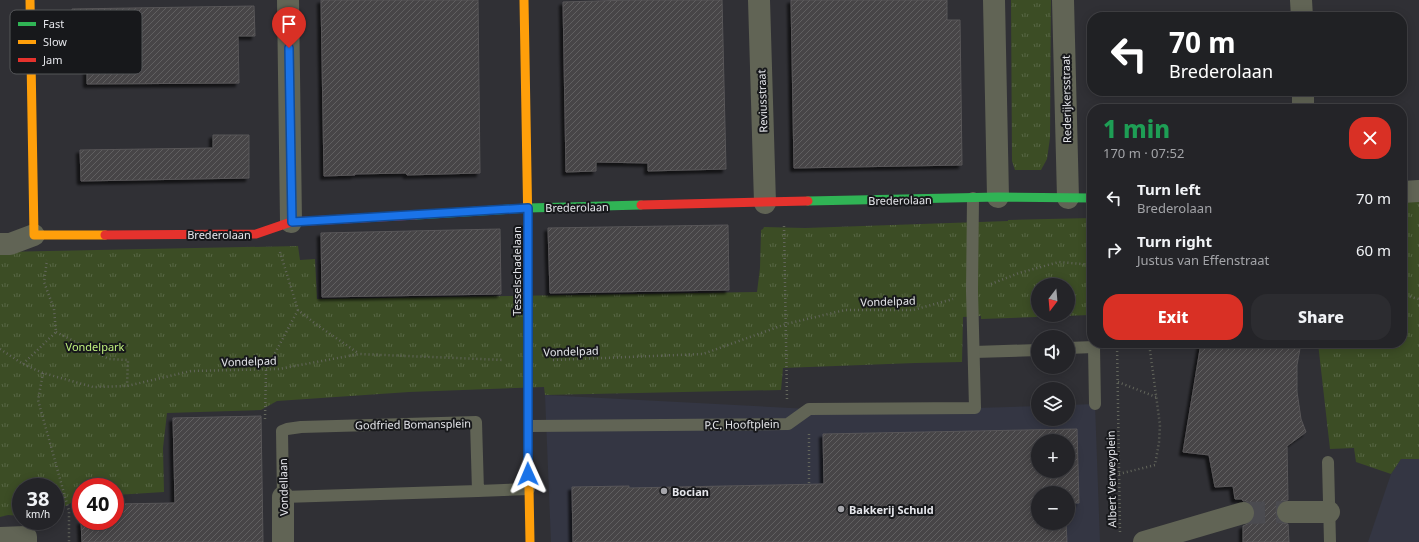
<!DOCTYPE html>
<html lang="en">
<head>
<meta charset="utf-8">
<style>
	body { margin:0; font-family:"Noto Sans",sans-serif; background:#2c2c30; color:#f1f3f6; height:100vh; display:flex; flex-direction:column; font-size:15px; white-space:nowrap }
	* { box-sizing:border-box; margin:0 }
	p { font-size:13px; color:#a3a4a8 }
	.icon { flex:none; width:22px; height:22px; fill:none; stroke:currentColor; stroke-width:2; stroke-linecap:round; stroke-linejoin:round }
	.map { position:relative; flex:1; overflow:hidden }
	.drawer { position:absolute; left:1087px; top:104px; width:320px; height:244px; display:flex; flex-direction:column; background:#242428; border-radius:16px; box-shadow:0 2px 10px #0003,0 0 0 1px #414145 }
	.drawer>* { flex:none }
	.guide { position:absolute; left:1087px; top:12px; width:320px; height:84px; border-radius:16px; box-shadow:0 2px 10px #0003,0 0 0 1px #414145; background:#202124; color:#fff; overflow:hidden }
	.needle { width:26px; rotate:196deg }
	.buttons { position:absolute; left:1031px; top:278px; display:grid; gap:8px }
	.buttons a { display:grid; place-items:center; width:44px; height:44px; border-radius:50%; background:#242428; box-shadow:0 2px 10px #0003,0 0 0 1px #414145; font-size:20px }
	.speed { position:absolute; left:12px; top:478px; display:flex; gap:8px; font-size:20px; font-weight:700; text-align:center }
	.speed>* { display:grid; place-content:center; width:52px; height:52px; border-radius:50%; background:#242428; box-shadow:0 2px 10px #0003,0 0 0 1px #414145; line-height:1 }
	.speed small { font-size:10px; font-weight:400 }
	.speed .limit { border:6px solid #d22; background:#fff; color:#111 }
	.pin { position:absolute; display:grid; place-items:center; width:34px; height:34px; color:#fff; margin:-41px -17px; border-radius:50% 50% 50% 0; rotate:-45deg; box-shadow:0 0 4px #0007 }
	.pin .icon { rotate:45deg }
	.me { position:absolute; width:44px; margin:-22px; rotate:359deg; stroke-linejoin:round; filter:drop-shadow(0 0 3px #0008) }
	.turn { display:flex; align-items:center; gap:14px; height:84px; padding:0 16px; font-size:18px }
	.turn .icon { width:52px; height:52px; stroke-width:2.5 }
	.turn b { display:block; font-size:28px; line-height:34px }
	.round { display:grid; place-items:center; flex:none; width:42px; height:42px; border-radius:16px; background:#2c2c30 }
	.head { display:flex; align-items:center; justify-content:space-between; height:68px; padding:0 16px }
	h1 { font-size:24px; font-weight:800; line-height:30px; color:#1e9e55 }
	.cta { display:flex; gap:8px; margin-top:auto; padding:8px 16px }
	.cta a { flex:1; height:46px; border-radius:16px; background:#d93025; color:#fff; font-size:16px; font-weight:800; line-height:46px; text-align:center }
	.cta a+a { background:#2c2c30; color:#f1f3f6 }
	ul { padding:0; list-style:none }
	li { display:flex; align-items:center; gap:12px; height:52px; padding:0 16px }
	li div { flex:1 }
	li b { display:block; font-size:15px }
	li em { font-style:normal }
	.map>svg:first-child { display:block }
	.built { fill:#343643; fill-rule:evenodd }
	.grass { fill:url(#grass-tufts); fill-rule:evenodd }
	.building { fill:url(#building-hatch); stroke:#585658; fill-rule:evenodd; filter:url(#shadow) }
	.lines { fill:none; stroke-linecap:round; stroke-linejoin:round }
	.street-tunnel { stroke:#4b4b50; stroke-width:22; stroke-dasharray:22 11; stroke-linecap:butt }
	.path { stroke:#63665c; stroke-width:2.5; stroke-dasharray:1 3; stroke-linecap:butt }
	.lane { stroke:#616455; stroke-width:12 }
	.street { stroke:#616455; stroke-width:22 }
	.fast { stroke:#30b455; stroke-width:9 }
	.slow { stroke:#ff9f0a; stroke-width:9 }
	.jam { stroke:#e5322d; stroke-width:9 }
	.route-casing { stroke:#114b97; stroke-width:10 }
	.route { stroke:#1a73e8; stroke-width:7 }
	.poi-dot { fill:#a6a6ab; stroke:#17181b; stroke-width:1.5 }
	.labels { text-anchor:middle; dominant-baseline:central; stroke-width:4; stroke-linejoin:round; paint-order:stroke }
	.street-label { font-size:11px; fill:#e5e6eb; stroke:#17181b }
	.park-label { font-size:11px; fill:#c0f07e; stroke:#17181b }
	.poi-label { font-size:11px; font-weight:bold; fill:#e5e6eb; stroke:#17181b; text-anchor:start }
	.key { fill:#17181b; stroke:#555659; stroke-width:1 }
	.key-label { font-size:11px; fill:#e5e6eb }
</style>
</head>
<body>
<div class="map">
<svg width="1419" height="542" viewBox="0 0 1419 542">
	<defs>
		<pattern id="grass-tufts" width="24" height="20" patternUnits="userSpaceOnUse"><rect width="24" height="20" fill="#3c4d25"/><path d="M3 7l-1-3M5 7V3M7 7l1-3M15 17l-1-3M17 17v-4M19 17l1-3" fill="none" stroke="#586745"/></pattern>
		<pattern id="building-hatch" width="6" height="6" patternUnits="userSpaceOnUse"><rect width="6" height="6" fill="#464446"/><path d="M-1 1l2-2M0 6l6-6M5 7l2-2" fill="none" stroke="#615f61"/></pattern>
		<filter id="shadow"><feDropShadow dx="-3.5" dy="3.5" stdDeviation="1" flood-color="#0009"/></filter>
	</defs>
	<rect width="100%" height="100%" fill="#303035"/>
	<g class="built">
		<path d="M545 395 809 409 975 408 1038 406V419H1068V405L1095 404 1100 542H551ZM1038 441H1068V471H1038ZM1038 493H1068V523H1038Z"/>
		<path d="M1401 459H1419V542H1368L1391 474Z"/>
	</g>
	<g class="grass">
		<path d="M1011 0H1051L1050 138 1047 159 1041 170H1015L1012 161Z"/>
		<path d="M1419 197V459H1401L1391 474 1356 462 1354 448 1330 449 1318 343H1402V198Z"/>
		<path d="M1092 218V287H1090V315L981 319V316L963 317 962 362 915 363 783 368 781 390 545 395 544 387 409 392 277 401 261 410 167 413 163 448 164 492 115 495V487H81V498L55 511V487H21V516L8 515 0 517V252L298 246 300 260 315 259 317 299 757 292 760 268 761 230 763 229 764 227 805 228 1008 221V220ZM1038 285H1068V315H1038Z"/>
	</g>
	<g class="building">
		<path d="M321 0H478L480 173 407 175 406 173 355 174V175L324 176Z"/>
		<path d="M631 0H722L726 169 648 171V163L596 162V171L566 172 563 2Z"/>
		<path d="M791 0H947V20H960L962 165 794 168Z"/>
		<path d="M254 6 255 36H238L239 83 87 84V46L72 47V9Z"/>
		<path d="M213 135H249V178L81 181 80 150 213 148Z"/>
		<path d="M728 225 729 290 550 293 548 228Z"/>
		<path d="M500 229 501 294 322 297 321 233Z"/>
		<path d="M1201 343H1301L1297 365V392L1301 419 1306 432 1287 446 1288 500 1281 501 1277 506 1276 512 1277 519 1282 523 1288 524 1289 542H1243V526L1252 522 1255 516V510L1252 504 1246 501H1243L1242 499H1235L1233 486 1215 487 1209 455 1183 452Z"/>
		<path d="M261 416 263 542H82L81 521H115V504L175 503 173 418Z"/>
		<path d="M1077 429 1079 503H1068V493H1038V523H1066L1067 542H573L572 487 629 486V488L824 484 823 434ZM1038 441H1068V471H1038Z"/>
	</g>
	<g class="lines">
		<path class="street-tunnel" d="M1243 513 1288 512"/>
		<g class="path">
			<path d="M784 226 787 399"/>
			<path d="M280 252 298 310 317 325 358 353"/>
			<path d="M991 284 1019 273 1059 262 1092 265"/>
			<path d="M1402 295 1419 299"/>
			<path d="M56 332 109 359 128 360 127 385"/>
			<path d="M1117 343 1120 532"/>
			<path d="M0 349 23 364 43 373 93 387 127 386 191 371 279 369 359 354 504 360"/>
			<path d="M553 360 703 354 786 324 845 310H913L953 299"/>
			<path d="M23 364 56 332 54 309 44 282 47 260"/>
			<path d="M43 373 38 400 69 511V542"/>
			<path d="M1118 382 1156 397"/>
			<path d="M265 419 266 370 298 310"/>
			<path d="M809 434V484"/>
			<path d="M1119 474 1155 465 1159 442 1160 425 1149 343"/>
		</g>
		<g class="lane">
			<path d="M1068 348 1094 347 1095 404"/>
			<path d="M974 352 1038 350"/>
			<path d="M529 426 788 424 809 409 975 408 972 291 973 198"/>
			<path d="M1328 462 1330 542"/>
			<path d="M478 491 283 497 282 431 287 429 301 427 476 422 478 491 529 489"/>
		</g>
		<g class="street">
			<path d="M288 0 291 222"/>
			<path d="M759 0 765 203"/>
			<path d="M994 0 998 197"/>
			<path d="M1063 0 1068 198"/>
			<path d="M1301 0 1302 17"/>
			<path d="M1303 91V109"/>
			<path d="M1402 192 1419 191"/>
			<path d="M0 244H10L34 235"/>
			<path d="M283 497V542"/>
			<path d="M1288 512H1329"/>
			<path d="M0 538 26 537V542"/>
			<path d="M1144 542 1243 513"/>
		</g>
		<g class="fast">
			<path d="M808 201 998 197 1092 198"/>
			<path d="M416 215 528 208 641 205"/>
			<path d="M528 232V434"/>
		</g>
		<g class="slow">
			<path d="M30 0 34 235H105"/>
			<path d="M524 0 528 232"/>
			<path d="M528 434 530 542"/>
		</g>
		<g class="jam">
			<path d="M641 205 808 201"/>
			<path d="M105 235 256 234 291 222 416 215"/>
		</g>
	</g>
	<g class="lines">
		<g class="route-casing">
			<path id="route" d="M289 48 292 222 528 208V474"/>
		</g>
		<use href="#route" class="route"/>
	</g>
	<g class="poi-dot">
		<circle cx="664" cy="491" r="4"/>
		<circle cx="841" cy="509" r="4"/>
	</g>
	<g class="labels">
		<g class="street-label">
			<text transform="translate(1066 99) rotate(-91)">Rederijkersstraat</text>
			<text transform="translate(762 101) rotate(-92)">Reviusstraat</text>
			<text transform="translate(900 200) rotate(-1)">Brederolaan</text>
			<text transform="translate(577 207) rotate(-1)">Brederolaan</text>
			<text x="219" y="234">Brederolaan</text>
			<text transform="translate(516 271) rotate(-90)">Tesselschadelaan</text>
			<text transform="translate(888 301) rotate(-2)">Vondelpad</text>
			<text transform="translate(571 351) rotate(-2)">Vondelpad</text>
			<text transform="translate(249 361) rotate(-2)">Vondelpad</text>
			<text transform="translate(413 424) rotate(-1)">Godfried Bomansplein</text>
			<text transform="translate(742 424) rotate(-1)">P.C. Hooftplein</text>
			<text transform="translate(1111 479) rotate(-91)">Albert Verweyplein</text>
			<text transform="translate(283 487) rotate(-91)">Vondellaan</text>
		</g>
		<g class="park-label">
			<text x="95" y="346">Vondelpark</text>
		</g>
		<g class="poi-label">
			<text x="672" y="491">Bocian</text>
			<text x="849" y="509">Bakkerij Schuld</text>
		</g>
	</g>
	<rect x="10" y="10" width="132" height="64" rx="6" class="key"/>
	<rect x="18" y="22" width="18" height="4" fill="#30b455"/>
	<rect x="18" y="40" width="18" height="4" fill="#ff9f0a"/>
	<rect x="18" y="58" width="18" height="4" fill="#e5322d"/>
	<g class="key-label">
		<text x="43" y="28">Fast</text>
		<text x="43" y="46">Slow</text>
		<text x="43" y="64">Jam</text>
	</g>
</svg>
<div class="buttons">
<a><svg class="needle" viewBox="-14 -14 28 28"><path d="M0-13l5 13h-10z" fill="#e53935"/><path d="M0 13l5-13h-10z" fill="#a3a4a8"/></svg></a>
<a><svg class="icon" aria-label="sound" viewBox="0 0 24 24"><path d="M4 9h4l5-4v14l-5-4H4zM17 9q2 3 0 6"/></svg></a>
<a><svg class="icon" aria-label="layers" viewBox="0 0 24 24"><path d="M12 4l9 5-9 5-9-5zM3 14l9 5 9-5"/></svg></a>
<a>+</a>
<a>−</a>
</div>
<div class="speed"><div>38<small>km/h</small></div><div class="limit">40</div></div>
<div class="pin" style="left:289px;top:48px;background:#d93025"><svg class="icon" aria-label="arrive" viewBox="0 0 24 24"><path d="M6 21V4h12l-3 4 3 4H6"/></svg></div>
<svg class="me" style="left:528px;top:474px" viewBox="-20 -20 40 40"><path d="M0-17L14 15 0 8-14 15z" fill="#1a73e8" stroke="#fff" stroke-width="4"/></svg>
<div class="guide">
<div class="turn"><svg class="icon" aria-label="left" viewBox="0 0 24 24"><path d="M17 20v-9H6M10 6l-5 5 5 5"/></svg><div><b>70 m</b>Brederolaan</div></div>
</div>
<section class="drawer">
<div class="head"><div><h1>1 min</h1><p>170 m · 07:52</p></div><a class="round" style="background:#d93025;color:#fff"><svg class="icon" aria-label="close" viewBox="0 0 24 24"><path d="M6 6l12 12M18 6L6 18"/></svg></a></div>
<ul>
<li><svg class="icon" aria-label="left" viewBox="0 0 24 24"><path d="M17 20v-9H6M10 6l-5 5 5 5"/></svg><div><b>Turn left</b><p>Brederolaan</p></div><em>70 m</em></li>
<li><svg class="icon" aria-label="right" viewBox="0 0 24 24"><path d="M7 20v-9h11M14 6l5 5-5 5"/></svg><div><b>Turn right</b><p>Justus van Effenstraat</p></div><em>60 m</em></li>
</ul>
<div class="cta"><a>Exit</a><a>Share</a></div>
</section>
</div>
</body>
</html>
